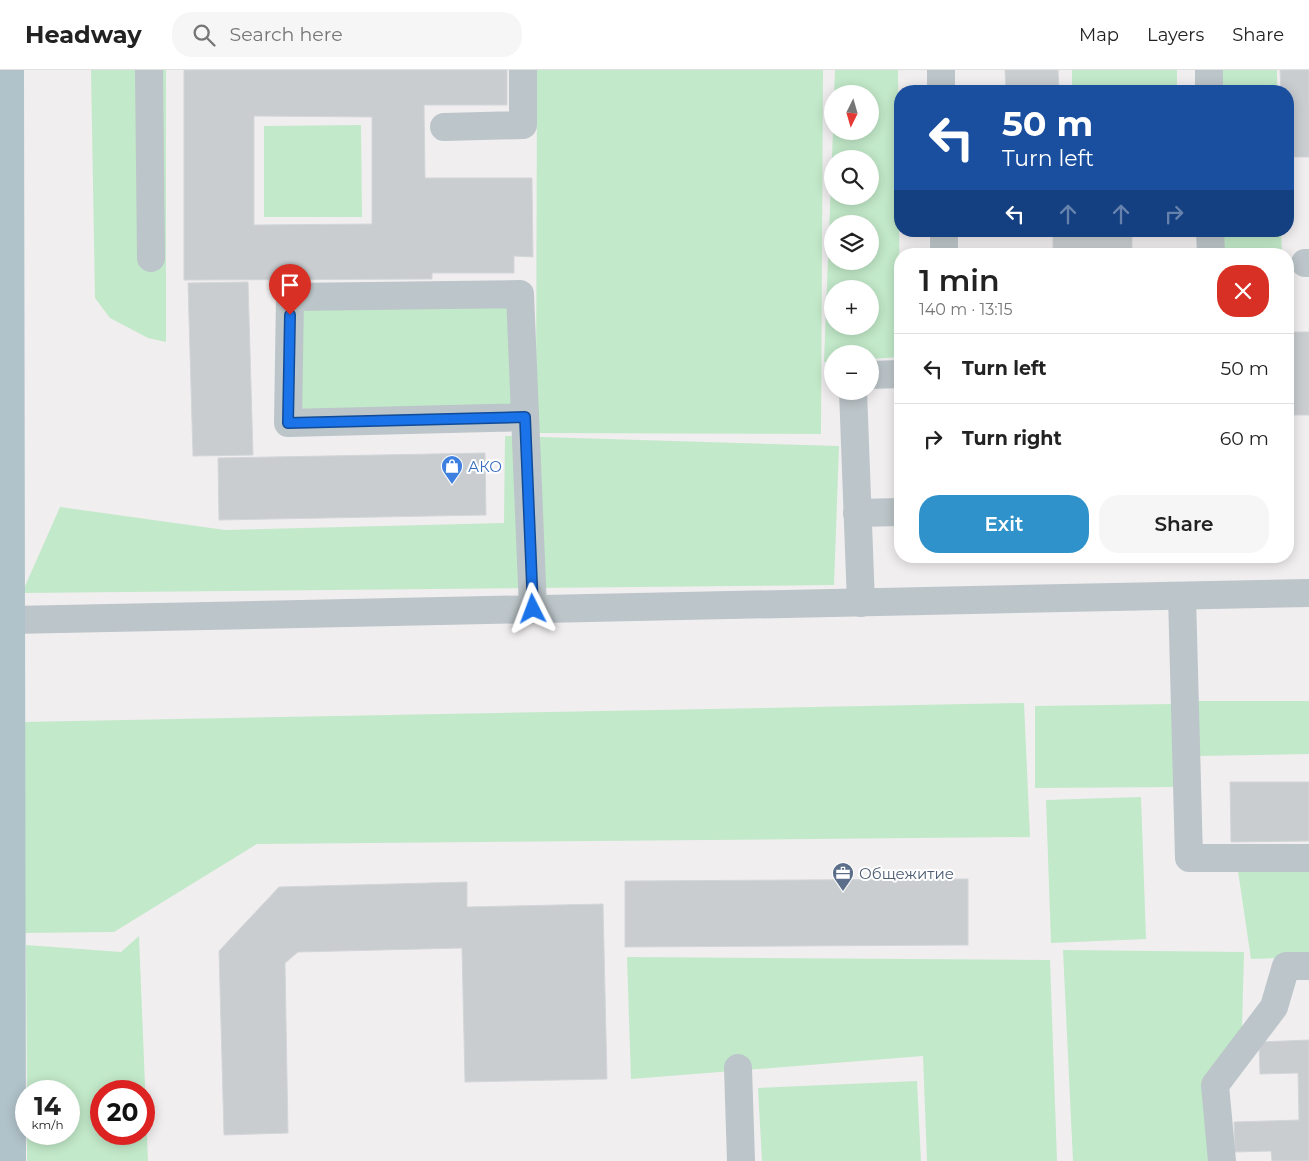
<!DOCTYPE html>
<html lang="en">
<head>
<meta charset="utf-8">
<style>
	body { margin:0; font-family:Montserrat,sans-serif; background:#f6f6f6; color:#222; height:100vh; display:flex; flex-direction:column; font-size:19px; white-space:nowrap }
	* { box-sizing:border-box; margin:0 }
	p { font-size:16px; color:#767676 }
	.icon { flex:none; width:28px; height:28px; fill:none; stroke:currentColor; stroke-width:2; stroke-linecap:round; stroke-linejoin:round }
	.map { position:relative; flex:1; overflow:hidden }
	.side { position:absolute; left:894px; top:178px; width:400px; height:315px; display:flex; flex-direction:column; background:#fff; border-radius:20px; box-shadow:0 2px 12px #0003 }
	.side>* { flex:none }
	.guide { position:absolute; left:894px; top:15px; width:400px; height:152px; border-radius:20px; box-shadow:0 2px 12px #0003; background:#1a4fa0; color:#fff; overflow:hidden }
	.needle { width:32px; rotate:185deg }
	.fabs { position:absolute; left:824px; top:15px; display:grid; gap:10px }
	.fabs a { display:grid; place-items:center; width:55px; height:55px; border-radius:50%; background:#fff; box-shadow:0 2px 12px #0003; font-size:25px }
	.speed { position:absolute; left:15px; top:1010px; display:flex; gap:10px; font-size:25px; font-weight:700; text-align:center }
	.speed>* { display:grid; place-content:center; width:65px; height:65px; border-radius:50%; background:#fff; box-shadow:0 2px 12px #0003; line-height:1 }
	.speed small { font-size:12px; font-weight:400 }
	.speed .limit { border:8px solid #d22; background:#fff; color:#111 }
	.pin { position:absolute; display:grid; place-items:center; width:42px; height:42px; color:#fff; margin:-51px -21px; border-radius:50% 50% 50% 0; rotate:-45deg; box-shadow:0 0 5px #0007 }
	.pin .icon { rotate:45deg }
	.me { position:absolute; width:55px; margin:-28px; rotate:357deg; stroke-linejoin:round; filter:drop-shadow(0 0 4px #0008) }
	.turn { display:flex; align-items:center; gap:18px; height:105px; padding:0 25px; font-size:22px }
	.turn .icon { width:65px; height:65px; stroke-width:2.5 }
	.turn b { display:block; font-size:35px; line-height:42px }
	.lanes { display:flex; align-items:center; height:48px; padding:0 25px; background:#0003; justify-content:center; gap:25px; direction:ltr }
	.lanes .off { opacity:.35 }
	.round { display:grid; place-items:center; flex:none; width:52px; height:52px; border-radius:20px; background:#f6f6f6 }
	.head { display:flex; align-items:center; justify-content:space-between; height:85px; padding:0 25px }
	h1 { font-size:30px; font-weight:600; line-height:38px }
	.button { display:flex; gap:10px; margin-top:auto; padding:10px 25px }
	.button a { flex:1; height:58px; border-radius:20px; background:#2f92ca; color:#fff; font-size:20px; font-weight:600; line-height:58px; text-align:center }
	.button a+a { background:#f6f6f6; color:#222 }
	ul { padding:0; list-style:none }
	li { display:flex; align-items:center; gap:15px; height:70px; padding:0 25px; border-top:1px solid #e0e0e0 }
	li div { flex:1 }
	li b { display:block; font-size:19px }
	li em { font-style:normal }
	header { display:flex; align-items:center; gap:30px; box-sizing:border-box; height:70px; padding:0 25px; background:#fff; border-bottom:1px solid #e0e0e0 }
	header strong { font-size:24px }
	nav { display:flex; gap:28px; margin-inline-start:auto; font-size:18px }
	.search { width:350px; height:45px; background:#f6f6f6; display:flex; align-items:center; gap:12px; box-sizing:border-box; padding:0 18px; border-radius:20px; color:#767676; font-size:19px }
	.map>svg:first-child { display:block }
	.green { fill:#c2e9c9; fill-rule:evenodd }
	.building { fill:#c9cdcf; stroke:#d3d6d9; fill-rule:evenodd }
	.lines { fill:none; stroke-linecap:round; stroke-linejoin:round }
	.minor { stroke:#bcc5c9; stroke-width:28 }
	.major { stroke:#b1c3ca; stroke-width:28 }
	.route-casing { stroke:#114b97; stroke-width:12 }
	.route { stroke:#1a73e8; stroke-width:9 }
	.labels { text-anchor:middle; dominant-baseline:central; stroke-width:4; stroke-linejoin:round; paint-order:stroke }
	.shop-label { font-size:15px; fill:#366cbe; stroke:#fff; text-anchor:start }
	.service-label { font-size:15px; fill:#4e5e75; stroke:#fff; text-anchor:start }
</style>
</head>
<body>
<header>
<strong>Headway</strong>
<div class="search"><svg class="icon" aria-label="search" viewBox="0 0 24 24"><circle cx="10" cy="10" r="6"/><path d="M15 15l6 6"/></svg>Search here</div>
<nav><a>Map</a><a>Layers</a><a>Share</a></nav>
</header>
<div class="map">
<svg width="1309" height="1091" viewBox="0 0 1309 1091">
	<rect width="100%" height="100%" fill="#f1eeef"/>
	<g class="green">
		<path d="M91 0H166V272L148 268 110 248 95 228Z"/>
		<path d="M537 0H823L821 364 536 363Z"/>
		<path d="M835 0H898L900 287 870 289V284H832V292H824L833 61H870V24H834ZM832 89H870V126H832ZM832 154H870V191H832ZM832 219H870V256H832Z"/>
		<rect x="1072" y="0" width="105" height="21"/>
		<path d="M1218 0H1277V21H1219Z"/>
		<path d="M361 55 362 147H264V56Z"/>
		<path d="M1222 161H1281L1282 184H1223Z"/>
		<path d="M510 233 514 348 297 351 293 235Z"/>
		<path d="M505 366 839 376 834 515 22 523 60 437 225 460 504 453Z"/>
		<path d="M1198 631H1309V684L1196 686Z"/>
		<path d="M1024 633 1030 767 257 774 114 862 22 863V652Z"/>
		<path d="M1174 634 1175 717 1035 718V636Z"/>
		<path d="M1141 727 1146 869 1051 873 1046 730Z"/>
		<path d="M1238 801H1309V887L1251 889Z"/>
		<path d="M139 866 148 1091H27V1064H69V1021H27L26 875 121 882ZM144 1021V1064H101V1021Z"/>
		<path d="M1063 880 1244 882 1242 960 1212 1091H1073Z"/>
		<path d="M627 887 1050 890 1057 1091H927L923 986 631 1009Z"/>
		<path d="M917 1011 921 1091H762L758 1018Z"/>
	</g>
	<g class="building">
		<path d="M184 0H507V35H424L425 108H532L533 187 514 186V203H432V209L184 210ZM254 46 372 47V154L254 155Z"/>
		<path d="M1005 0H1058L1059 21H1006Z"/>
		<path d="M1280 0H1309V87H1288V21H1281Z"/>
		<rect x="1053" y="161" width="79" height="23"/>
		<path d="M248 212 253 385 193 386 188 213Z"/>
		<rect x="1288" y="262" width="21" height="83"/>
		<path d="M485 383 486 445 219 450 218 388Z"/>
		<path d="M1230 712H1309V771L1231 772Z"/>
		<path d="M968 809V875L625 877V811Z"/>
		<path d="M467 812V837L603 834 607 1009 465 1012 462 878 298 882 285 893 288 1063 224 1065 219 881 279 817Z"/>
		<path d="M1309 970V1091H1272L1271 1081 1235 1082 1234 1052 1299 1050 1298 1003 1260 1004 1259 972Z"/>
	</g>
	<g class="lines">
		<g class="minor">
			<path d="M149 0 151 188"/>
			<path d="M941 0V21"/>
			<path d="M1209 0V21"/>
			<path d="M444 57 523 55V0"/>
			<path d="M944 161V184"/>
			<path d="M1210 161 1211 184"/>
			<path d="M1305 193H1309"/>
			<path d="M870 305 900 304"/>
			<path d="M853 321 861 533"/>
			<path d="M525 347 288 353 290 227 520 224 533 539"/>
			<path d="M857 443 900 442"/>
			<path d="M1182 526 1189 788H1309"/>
			<path d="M11 550 1309 523"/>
			<path d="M738 998 741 1091"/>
			<path d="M1222 1091 1215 1015 1274 937 1286 896H1309"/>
		</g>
		<path class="major" d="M10 0 12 1091"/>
	</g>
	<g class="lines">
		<g class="route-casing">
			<path id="route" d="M290 245 288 353 525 347 533 539"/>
		</g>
		<use href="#route" class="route"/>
	</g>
	<defs>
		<g id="shop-pin" transform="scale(1.125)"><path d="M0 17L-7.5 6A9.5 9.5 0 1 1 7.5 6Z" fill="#3f7fe0" stroke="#fff"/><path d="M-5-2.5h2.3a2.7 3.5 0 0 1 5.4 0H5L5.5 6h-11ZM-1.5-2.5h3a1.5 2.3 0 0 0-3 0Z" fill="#fff"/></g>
		<g id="office-pin" transform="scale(1.125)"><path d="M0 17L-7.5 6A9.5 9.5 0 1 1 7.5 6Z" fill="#5c6f8a" stroke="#fff"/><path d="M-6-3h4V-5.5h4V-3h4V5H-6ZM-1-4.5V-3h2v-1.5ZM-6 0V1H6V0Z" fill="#fff"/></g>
	</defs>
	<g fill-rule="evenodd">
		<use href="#shop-pin" x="452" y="396"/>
		<use href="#office-pin" x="843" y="803"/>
	</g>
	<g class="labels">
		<g class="shop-label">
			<text x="468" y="396">АКО</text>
		</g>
		<g class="service-label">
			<text x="859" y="803">Общежитие</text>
		</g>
	</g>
</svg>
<div class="fabs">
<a><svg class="needle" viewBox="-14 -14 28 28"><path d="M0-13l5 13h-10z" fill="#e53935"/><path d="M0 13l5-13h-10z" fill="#767676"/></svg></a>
<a><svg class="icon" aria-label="search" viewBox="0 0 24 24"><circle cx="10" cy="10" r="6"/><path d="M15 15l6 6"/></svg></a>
<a><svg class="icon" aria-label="layers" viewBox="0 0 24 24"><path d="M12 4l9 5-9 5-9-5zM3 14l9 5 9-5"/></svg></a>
<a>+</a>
<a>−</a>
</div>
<div class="speed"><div>14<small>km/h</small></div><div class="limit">20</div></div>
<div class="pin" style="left:290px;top:245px;background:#d93025"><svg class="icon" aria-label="arrive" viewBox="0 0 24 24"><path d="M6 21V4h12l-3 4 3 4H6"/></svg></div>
<svg class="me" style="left:533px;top:539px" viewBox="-20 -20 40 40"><path d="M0-17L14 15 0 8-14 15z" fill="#1a73e8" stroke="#fff" stroke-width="4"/></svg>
<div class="guide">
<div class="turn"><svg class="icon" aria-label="left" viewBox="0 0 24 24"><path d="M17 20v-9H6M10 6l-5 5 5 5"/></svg><div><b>50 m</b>Turn left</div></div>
<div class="lanes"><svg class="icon" aria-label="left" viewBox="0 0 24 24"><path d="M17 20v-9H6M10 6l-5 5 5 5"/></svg><svg class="icon off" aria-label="ahead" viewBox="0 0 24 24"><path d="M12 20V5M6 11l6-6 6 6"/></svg><svg class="icon off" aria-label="ahead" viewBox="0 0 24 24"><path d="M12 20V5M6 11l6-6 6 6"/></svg><svg class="icon off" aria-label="right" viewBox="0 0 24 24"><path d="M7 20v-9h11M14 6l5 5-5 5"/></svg></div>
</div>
<section class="side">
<div class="head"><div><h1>1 min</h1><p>140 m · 13:15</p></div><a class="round" style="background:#d93025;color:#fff"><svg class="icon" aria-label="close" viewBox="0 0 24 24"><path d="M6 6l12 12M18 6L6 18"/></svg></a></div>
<ul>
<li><svg class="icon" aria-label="left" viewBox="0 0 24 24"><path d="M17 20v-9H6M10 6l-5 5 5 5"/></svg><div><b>Turn left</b></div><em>50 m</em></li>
<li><svg class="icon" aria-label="right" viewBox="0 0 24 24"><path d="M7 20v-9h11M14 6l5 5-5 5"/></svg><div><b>Turn right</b></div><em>60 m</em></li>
</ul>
<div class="button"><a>Exit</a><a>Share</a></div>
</section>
</div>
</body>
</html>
